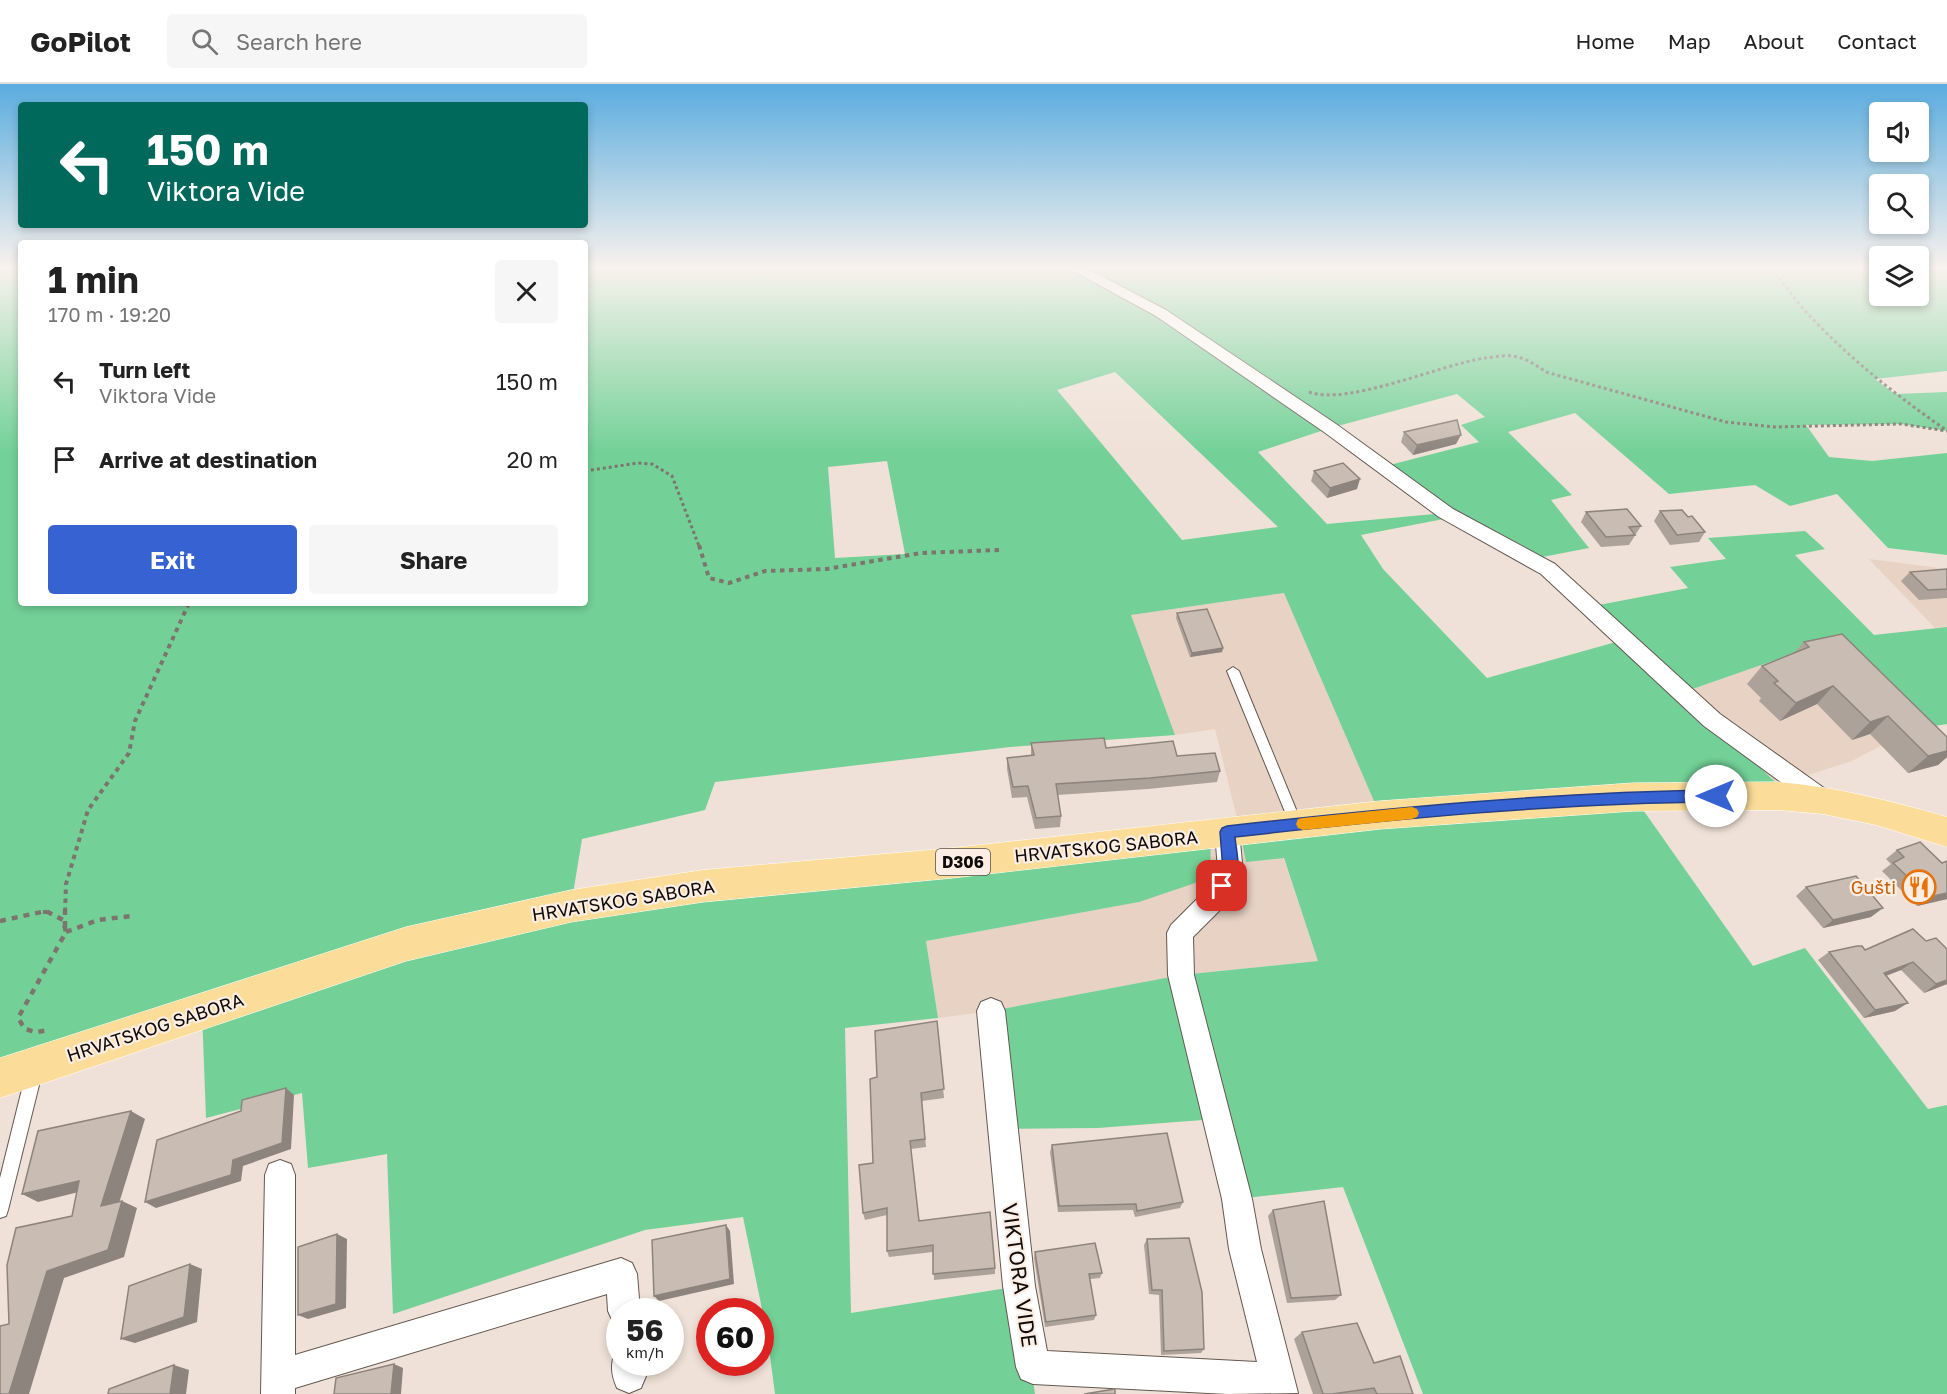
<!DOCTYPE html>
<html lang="en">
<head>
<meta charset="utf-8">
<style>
	body { margin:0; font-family:"Golos Text",sans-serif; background:#f6f6f6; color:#222; height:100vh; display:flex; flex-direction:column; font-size:22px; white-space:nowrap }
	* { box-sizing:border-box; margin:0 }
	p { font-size:20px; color:#767676 }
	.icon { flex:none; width:33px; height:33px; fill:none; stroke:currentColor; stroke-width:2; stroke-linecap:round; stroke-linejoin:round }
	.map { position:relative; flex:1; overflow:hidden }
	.panel { position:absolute; left:18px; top:156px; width:570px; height:366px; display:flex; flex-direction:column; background:#fff; border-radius:6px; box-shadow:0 3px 9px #0003 }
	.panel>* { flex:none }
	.banner { position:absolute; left:18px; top:18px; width:570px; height:126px; border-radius:6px; box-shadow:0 3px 9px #0003; background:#00695c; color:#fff; overflow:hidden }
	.controls { position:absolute; left:1869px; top:18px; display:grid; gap:12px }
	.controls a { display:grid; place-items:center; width:60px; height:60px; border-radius:6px; background:#fff; box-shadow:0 3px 9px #0003; font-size:30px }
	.speed { position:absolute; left:606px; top:1214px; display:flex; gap:12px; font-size:30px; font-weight:700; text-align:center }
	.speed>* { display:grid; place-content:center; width:78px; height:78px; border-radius:50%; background:#fff; box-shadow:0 3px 9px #0003; line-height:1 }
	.speed small { font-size:15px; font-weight:400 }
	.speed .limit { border:9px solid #d22; background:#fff; color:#111 }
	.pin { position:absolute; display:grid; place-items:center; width:51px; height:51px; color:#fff; margin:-26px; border-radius:12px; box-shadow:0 3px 9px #0006 }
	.me { position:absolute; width:66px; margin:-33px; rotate:270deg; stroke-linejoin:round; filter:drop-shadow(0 0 4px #0008) }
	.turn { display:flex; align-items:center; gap:21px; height:126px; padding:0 30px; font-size:27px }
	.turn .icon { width:78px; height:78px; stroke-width:2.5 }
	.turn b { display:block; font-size:42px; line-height:51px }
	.round { display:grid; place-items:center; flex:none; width:63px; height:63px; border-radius:6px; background:#f6f6f6 }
	.headline { display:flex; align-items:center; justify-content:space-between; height:102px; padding:0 30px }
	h1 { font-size:36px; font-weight:700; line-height:45px }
	.cta { display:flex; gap:12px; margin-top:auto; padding:12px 30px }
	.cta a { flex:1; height:69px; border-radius:6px; background:#3762d2; color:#fff; font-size:24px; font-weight:700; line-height:69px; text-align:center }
	.cta a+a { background:#f6f6f6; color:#222 }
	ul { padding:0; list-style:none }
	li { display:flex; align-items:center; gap:18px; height:78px; padding:0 30px }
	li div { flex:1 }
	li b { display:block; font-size:22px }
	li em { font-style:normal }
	header { display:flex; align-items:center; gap:36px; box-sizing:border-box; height:84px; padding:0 30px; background:#fff; border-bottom:2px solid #e0e0e0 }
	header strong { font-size:28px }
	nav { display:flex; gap:33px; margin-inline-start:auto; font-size:21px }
	.search { width:420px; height:54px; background:#f6f6f6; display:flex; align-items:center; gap:15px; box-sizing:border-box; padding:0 21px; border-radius:6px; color:#767676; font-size:22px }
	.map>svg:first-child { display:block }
	.built { fill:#e7d2c4 }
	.green { fill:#73d197; fill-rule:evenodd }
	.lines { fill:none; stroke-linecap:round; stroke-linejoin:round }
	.lane-casing { stroke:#645850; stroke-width:2 }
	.street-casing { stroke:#645850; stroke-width:2 }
	.primary-casing { stroke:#fff; stroke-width:1 }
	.path-far2 { stroke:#7d746d; stroke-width:3; stroke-dasharray:3 3; stroke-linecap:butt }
	.path-far1 { stroke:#7d746d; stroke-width:4; stroke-dasharray:4.5 4.5; stroke-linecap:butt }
	.path { stroke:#7d746d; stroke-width:4.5; stroke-dasharray:6 6; stroke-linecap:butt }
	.lane { fill:#fff; fill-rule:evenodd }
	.street { fill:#fff; fill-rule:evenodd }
	.primary { fill:#fbdc98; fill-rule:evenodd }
	.wall { fill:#ada299 }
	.shaded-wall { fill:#8d847d }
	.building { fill:#c9bcb2; stroke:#8d847d; stroke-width:1.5 }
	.route { fill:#3762d2; stroke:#244088; stroke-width:1.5 }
	.slow { fill:#f59e0b }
	.labels { text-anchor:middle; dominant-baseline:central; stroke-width:4.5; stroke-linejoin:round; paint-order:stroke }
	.shield { fill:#fceee4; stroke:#564f4a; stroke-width:1.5 }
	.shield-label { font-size:16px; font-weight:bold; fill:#0f0b08 }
	.street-label { font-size:18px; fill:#0f0b08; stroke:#fceee4 }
	.food-label { font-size:18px; fill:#c56008; stroke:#fceee4; text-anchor:end }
	.near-street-label { font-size:21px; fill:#0f0b08; stroke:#fceee4 }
</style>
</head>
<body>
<header>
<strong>GoPilot</strong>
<div class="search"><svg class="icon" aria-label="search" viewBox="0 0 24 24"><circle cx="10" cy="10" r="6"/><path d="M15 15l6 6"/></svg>Search here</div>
<nav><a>Home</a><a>Map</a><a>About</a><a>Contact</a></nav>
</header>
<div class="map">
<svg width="1947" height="1310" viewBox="0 0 1947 1310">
	<rect width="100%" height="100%" fill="#efe1d7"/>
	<g class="built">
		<path d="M1869 475 1947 485V543L1935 544Z"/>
		<path d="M1285 509 1380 731 1283 773 1319 877 1181 891 991 927 938 934 926 857 1139 818 1211 750 1240 746 1215 645 1175 651 1131 531Z"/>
		<path d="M1824 559 1911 646 1852 677 1795 695 1791 713 1681 609Z"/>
	</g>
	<path class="green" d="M0 185H21V519H585V185H1879L1880 212H1918L1919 185H1947V287L1875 295 1895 310 1947 308V347L1901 340 1806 341 1829 373 1872 377 1947 369V471L1888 464 1837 410 1790 422 1755 401 1669 410 1575 329 1508 348 1572 411 1551 416 1589 464 1532 475 1454 433 1361 451 1383 485 1487 594 1623 556 1588 523 1688 504 1670 483 1726 475 1708 454 1805 447 1825 465 1795 471 1874 551 1947 543V640L1911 646 1824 559 1681 609 1791 713H1634L1753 882 1805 864 1928 1025 1947 1021V1310H1423L1343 1103 1237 1115 1216 1035 1098 1044 1002 1045 991 927 1181 891 1318 877 1284 774 1246 778 1240 747 1380 731 1284 509 1131 531 1175 651 1010 663 715 698 705 726 582 755 571 822 1211 750 1210 794 1139 818 926 857 938 934 845 944 851 1229 1019 1202 1035 1310H775L767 1249 743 1133 645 1146 393 1230 387 1070 308 1084 302 1009 206 1034 202 928 0 994ZM1115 288 1278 443 1182 456 1057 306ZM1457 310 1485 333 1461 341 1479 358 1382 383 1445 429 1327 440 1258 368 1330 344ZM887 377 905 470 835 474 828 383Z"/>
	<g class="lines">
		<g class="lane-casing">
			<g id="lane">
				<path d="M1233 583 1239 587 1302 740 1301 744 1296 745 1291 744 1290 740 1227 587Z"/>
				<path d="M34 982 39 984 42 989 8 1126 6 1132 0 1134V1094L26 989 29 984Z"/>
			</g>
		</g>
		<g class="street-casing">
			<g id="street">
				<path d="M1070 185H1088L1166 226 1336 340 1453 425 1555 480 1720 630 1831 709 1835 716 1831 723 1823 726 1815 723 1704 642 1541 490 1439 433 1324 348 1156 232Z"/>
				<path d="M1227 738 1236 741 1239 748 1243 788 1222 824 1193 853 1194 891 1252 1115 1261 1165 1298 1309 1228 1310 1033 1300 1021 1295 1016 1283 1003 1202 977 927 981 918 991 914 1001 918 1005 927 1035 1202 1047 1267 1257 1278 1229 1165 1222 1115 1168 891 1167 849 1171 841 1204 808 1218 786 1215 748 1218 741Z"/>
				<path d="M280 1076 291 1080 295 1091V1271L621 1174 632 1179 637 1190 640 1227H620V1241L613 1238 608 1227 607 1210 295 1304V1310H261L265 1091 269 1080Z"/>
				<path d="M620 1265V1278H645L646 1292 641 1304 629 1309 617 1304C611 1290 610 1280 616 1266Z"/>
			</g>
		</g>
		<g class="primary-casing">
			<path id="primary" d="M1778 698C1837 703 1891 717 1947 733V763L1876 741 1823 730 1778 726 1633 727 1380 745 952 794 703 818 571 838 406 877 0 1014V974L406 843 571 806 703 786 952 764 1380 717 1633 699Z"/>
		</g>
		<g class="path-far2">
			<path d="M1771 185C1785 200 1795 216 1809 231 1850 275 1897 312 1946 346"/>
			<path d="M1309 308C1348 322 1439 281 1485 274 1495 273 1507 270 1517 273 1528 275 1537 282 1546 288L1726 338 1775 343 1901 340 1947 347"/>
			<path d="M585 387 638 379 652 380 672 392 699 462"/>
		</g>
		<g class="path-far1">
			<path d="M699 461 709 494 729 499 765 487 827 485 921 469 999 466"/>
			<path d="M43 828H47"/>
			<path d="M65 828 66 800 88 726 129 669 135 637 189 519"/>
		</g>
		<g class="path">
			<path d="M0 837 46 827 63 836 66 848 18 934 25 945 36 948 50 946"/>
			<path d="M65 843V826"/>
			<path d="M66 848 98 836 131 832"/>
		</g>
		<use href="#lane" class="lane"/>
		<use href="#street" class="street"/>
		<use href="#primary" class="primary"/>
	</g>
	<g class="wall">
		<path d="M1404 348 1456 360 1413 371 1401 358Z"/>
		<path d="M1314 387 1357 405 1327 414 1311 397Z"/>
		<path d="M1660 427 1688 433 1705 448 1699 458 1670 461 1654 437Z"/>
		<path d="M1586 428 1641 442 1629 461 1601 463 1581 438Z"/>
		<path d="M1947 485V514L1919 516 1901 497 1910 488Z"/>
		<path d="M1177 529 1223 564 1222 568 1190 573 1176 534Z"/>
		<path d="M1804 558 1947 653V673L1938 681 1908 689 1870 650 1852 656 1817 620 1780 637 1759 617 1761 614 1747 600 1762 582 1794 569Z"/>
		<path d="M1031 659 1106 664 1177 672 1220 687 1217 698 1148 705 1057 711 1061 732 1060 743 1035 745 1027 713 1012 714 1007 685V674L1031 671Z"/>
		<path d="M1897 766 1942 779 1947 777V815L1917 822 1882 787 1891 780 1886 775Z"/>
		<path d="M1806 803 1871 833 1823 844 1796 812Z"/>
		<path d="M1926 857 1947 865V900L1924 909 1901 886 1886 892 1895 927 1864 934 1818 876 1829 868 1865 866Z"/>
		<path d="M937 937 944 1014 922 1017 926 1063 911 1065 919 1137 995 1184V1190L934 1196 933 1168 889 1173 887 1167V1131L865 1136 863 1129 873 1079 877 993Z"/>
		<path d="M1052 1061 1183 1118 1180 1124 1135 1133 1133 1126 1058 1128 1050 1068Z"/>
		<path d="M1273 1126 1341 1211 1335 1216 1287 1219 1268 1132Z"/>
		<path d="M1147 1155 1204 1265 1201 1269 1161 1271 1159 1211 1149 1210 1144 1161Z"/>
		<path d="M1035 1168 1102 1189 1100 1194 1090 1195 1096 1231 1094 1236 1045 1243 1034 1174Z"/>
		<path d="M1302 1248 1374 1279 1413 1310H1313L1294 1255Z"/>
	</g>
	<g class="shaded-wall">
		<path d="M1461 351 1456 360 1413 371 1417 361Z"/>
		<path d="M1360 395 1357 405 1327 414 1330 404Z"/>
		<path d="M1223 564 1222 568 1190 573 1192 569Z"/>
		<path d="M1833 602 1817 620 1780 637 1796 619Z"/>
		<path d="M1888 632 1870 650 1852 656 1870 638Z"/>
		<path d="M1947 667V673L1938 681 1908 689 1928 672Z"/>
		<path d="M1947 809V815L1917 822 1929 813Z"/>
		<path d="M1883 824 1871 833 1823 844 1833 836Z"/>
		<path d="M1913 878 1901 886 1872 897 1884 889Z"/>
		<path d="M1947 896V900L1924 909 1936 900Z"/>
		<path d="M1908 919 1895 927 1864 934 1875 926Z"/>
		<path d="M286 1004 294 1011 291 1065 243 1082 241 1097 156 1124 145 1118 233 1076Z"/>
		<path d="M131 1027 145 1035 116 1129 101 1122Z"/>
		<path d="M79 1097 95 1104 38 1118 22 1110Z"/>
		<path d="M122 1117 137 1124 124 1173 64 1194 29 1310H9L47 1187Z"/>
		<path d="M726 1141 730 1147 734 1200 659 1217 654 1212Z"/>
		<path d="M337 1150 347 1155 346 1224 308 1235 298 1231Z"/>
		<path d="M190 1180 202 1185 197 1238 135 1259 121 1255Z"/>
		<path d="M394 1280 403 1284 401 1310H391Z"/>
		<path d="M174 1281 189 1286 186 1310H170Z"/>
	</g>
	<g class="building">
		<path d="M1457 336 1461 351 1417 361 1404 348Z"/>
		<path d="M1343 379 1360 395 1330 404 1314 387Z"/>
		<path d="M1627 425 1641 442 1629 443 1635 451 1606 453 1586 428Z"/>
		<path d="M1682 426 1688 433 1692 432 1705 448 1677 451 1660 427Z"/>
		<path d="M1947 485V505L1928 506 1910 488Z"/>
		<path d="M1207 525 1223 564 1192 569 1177 529Z"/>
		<path d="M1842 550 1947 653V667L1928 672 1888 632 1870 638 1833 602 1796 619 1774 599 1778 597 1762 582 1809 563 1804 558Z"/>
		<path d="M1104 654 1106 664 1173 657 1177 672 1215 669 1220 687 1150 694 1056 700 1061 732 1036 734 1028 702 1013 703 1007 674 1034 671 1031 659Z"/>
		<path d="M1920 758 1942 779 1947 777V809L1929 813 1893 779 1904 773 1897 766Z"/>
		<path d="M1856 792 1883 824 1833 836 1806 803Z"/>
		<path d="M1913 845 1926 857 1936 854 1947 865V896L1936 900 1913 878 1884 889 1908 919 1875 926 1829 868 1857 862H1862L1865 866Z"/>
		<path d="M937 937 944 1005 921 1009 925 1055 910 1057 919 1137 990 1128 995 1184 933 1190V1161L887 1167V1124L863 1129 859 1081 873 1079 870 995 877 993 875 947Z"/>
		<path d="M286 1004 282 1059 233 1076 231 1091 145 1118 157 1056 241 1027 242 1016Z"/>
		<path d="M131 1027 101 1122 122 1117 108 1166 47 1187 9 1310H0V1242L9 1240 7 1181 16 1144 72 1132 79 1097 22 1110 38 1047Z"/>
		<path d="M1167 1049 1183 1118 1137 1127 1136 1120 1059 1122 1052 1061Z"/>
		<path d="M1324 1117 1341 1211 1291 1214 1273 1126Z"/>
		<path d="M726 1141 730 1195 654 1212 652 1156Z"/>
		<path d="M337 1150 336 1220 298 1231V1163Z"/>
		<path d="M1189 1154 1202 1208 1204 1265 1164 1267 1162 1206H1152L1147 1155Z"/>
		<path d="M1095 1159 1102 1189 1089 1190 1096 1231 1046 1238 1035 1168Z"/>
		<path d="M190 1180 184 1233 121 1255 129 1202Z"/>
		<path d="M1357 1239 1374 1279 1400 1272 1413 1310H1377L1374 1304 1332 1310H1323L1302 1248Z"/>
		<path d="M394 1280 391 1310H334L336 1294Z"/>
		<path d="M174 1281 170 1310H108L109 1305Z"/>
		<path d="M1115 1305V1310H1084Z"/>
	</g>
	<linearGradient id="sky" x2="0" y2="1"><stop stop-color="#5aacdf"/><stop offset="0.5" stop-color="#f8f2ed"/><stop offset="1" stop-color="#f8f2ed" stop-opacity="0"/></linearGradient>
	<rect width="1947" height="368" fill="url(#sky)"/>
	<path class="route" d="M1716 706 1721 708 1723 712 1721 716 1716 718C1555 719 1395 735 1235 753 1236 764 1239 777 1238 787 1237 798 1227 811 1217 807L1214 802 1223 787 1220 748 1222 744 1227 742C1389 724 1552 708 1716 706Z"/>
	<path class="slow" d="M1412 723 1417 725 1419 729 1417 733 1412 735 1303 746 1298 744 1296 740 1298 735 1303 734Z"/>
	<defs>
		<g id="restaurant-ring" transform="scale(1.725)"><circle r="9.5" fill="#fceee4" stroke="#e8710a" stroke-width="1.5"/><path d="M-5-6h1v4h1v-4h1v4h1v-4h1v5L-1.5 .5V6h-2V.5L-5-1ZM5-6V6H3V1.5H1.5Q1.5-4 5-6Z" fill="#e8710a"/></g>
	</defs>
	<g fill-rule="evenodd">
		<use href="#restaurant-ring" x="1919" y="803"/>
	</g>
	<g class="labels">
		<rect class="shield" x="936" y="765" width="54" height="26" rx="4.5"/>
		<g class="shield-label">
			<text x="963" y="778">D306</text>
		</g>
		<g class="street-label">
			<text transform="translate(1106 762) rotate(-6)">HRVATSKOG SABORA</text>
			<text transform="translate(623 816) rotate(-9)">HRVATSKOG SABORA</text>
			<text transform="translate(155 943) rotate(-18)">HRVATSKOG SABORA</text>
		</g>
		<g class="food-label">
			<text x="1896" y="803">Gušti</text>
		</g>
		<g class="near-street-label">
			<text transform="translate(1020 1191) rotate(82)">VIKTORA VIDE</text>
		</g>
	</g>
</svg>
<div class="controls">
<a><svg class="icon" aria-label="sound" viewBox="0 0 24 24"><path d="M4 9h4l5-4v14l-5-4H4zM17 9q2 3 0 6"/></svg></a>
<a><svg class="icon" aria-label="search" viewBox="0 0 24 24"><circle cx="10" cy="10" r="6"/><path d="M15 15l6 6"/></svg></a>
<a><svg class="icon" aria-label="layers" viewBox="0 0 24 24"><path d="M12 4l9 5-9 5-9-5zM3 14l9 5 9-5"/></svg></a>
</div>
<div class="speed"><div>56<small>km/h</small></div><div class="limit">60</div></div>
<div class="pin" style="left:1222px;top:802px;background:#d93025"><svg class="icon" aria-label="arrive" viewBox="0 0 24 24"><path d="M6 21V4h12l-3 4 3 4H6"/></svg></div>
<svg class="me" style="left:1716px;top:712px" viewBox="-20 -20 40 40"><circle r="19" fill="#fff"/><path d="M0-13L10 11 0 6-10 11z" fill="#3762d2"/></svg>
<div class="banner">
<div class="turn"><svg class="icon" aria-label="left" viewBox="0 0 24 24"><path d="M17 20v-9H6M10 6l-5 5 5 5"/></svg><div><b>150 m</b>Viktora Vide</div></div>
</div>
<section class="panel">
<div class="headline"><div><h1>1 min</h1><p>170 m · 19:20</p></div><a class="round"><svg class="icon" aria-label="close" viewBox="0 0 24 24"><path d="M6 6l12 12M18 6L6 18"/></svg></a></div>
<ul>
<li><svg class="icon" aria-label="left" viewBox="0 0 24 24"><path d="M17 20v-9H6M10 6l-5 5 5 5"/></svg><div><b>Turn left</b><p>Viktora Vide</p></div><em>150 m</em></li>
<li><svg class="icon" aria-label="arrive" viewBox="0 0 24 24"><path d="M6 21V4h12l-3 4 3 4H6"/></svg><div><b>Arrive at destination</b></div><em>20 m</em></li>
</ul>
<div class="cta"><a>Exit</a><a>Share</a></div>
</section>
</div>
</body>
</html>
